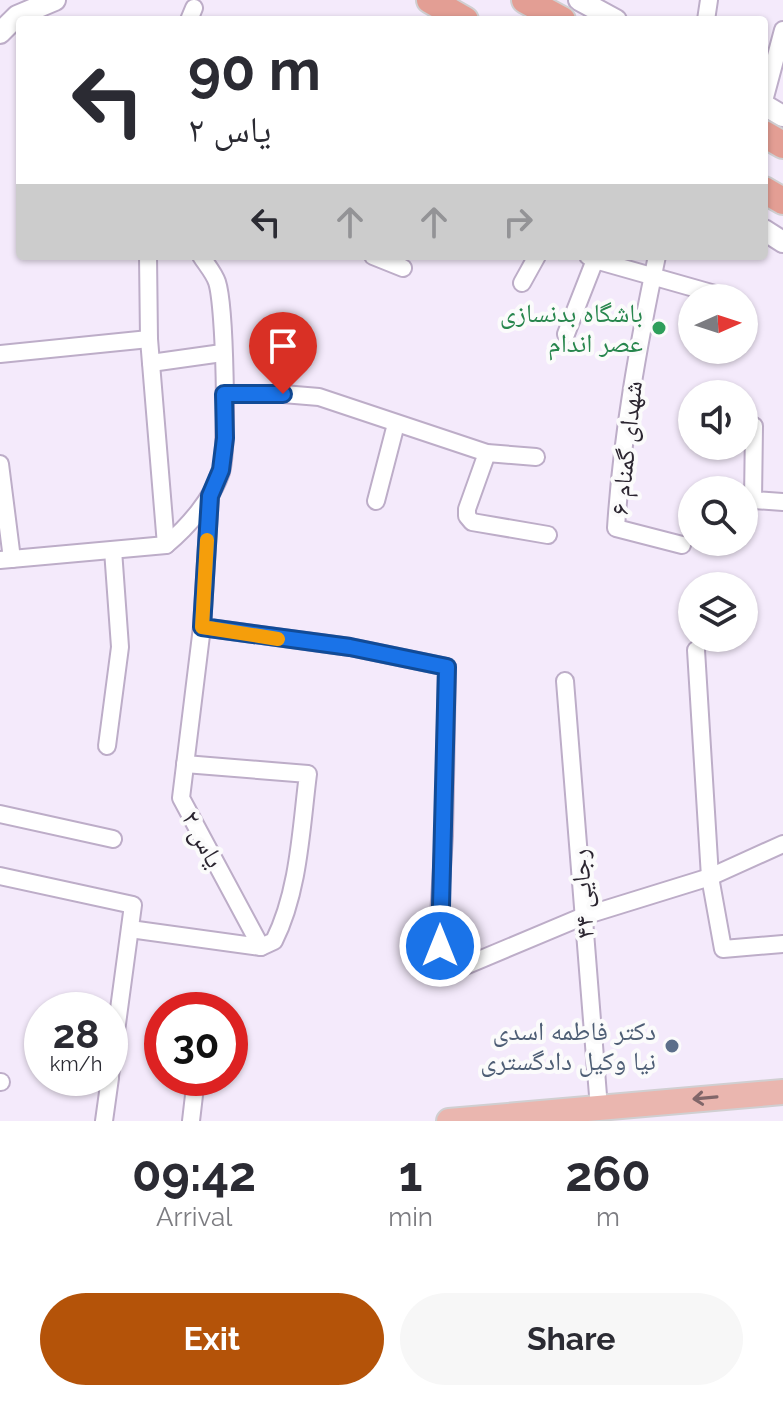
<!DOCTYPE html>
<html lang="en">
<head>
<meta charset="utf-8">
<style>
	body { margin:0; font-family:Raleway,"Noto Naskh Arabic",sans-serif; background:#f7f7f7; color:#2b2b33; height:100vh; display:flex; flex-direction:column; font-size:30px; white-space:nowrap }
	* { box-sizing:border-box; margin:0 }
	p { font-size:26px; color:#7c7c81 }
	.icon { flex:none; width:44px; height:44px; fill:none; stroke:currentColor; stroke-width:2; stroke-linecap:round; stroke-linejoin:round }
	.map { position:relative; height:1121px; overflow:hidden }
	.drawer { display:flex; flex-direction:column; background:#fff; flex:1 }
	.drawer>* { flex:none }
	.hud { position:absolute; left:16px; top:16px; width:752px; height:244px; border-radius:8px; box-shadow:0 2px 6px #0004; background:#fff; color:#2b2b33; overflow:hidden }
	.needle { width:52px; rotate:87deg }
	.fabs { position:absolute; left:678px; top:284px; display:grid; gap:16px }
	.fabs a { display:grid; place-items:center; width:80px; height:80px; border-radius:50%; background:#fff; box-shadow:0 2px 6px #0004; font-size:40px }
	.speed { position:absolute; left:24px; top:992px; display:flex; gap:16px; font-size:40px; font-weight:700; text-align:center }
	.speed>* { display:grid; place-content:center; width:104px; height:104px; border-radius:50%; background:#fff; box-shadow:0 2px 6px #0004; line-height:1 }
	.speed small { font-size:20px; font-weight:400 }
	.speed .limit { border:12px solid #d22; background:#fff; color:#111 }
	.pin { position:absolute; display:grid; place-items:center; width:68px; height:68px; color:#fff; margin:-82px -34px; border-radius:50% 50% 50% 0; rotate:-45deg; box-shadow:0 0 8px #0007 }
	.pin .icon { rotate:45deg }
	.me { position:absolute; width:88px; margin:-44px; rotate:0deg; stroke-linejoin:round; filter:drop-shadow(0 0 6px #0008) }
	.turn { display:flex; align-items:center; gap:28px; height:168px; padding:0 40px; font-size:36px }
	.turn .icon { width:104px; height:104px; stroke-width:2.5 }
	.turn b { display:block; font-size:56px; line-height:68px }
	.lanes { display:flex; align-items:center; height:76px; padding:0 40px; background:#0003; justify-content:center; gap:40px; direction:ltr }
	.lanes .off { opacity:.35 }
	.eta { display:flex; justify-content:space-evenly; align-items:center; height:136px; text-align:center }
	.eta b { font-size:48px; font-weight:700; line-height:56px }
	.button { display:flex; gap:16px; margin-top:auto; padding:16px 40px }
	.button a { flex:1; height:92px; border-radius:48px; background:#b45309; color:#fff; font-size:32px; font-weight:700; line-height:92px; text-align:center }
	.button a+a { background:#f7f7f7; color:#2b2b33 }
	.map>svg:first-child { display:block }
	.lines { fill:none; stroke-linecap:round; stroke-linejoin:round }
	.minor-casing { stroke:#bdadc8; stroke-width:20 }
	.tertiary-casing { stroke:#bdadc8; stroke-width:24 }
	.primary-casing { stroke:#d0cfd1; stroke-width:28 }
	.trunk-casing { stroke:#d0cfd1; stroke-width:30 }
	.minor { stroke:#fff; stroke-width:16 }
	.tertiary { stroke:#fff; stroke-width:20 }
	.primary { stroke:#eab6af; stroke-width:24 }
	.trunk { stroke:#e39e94; stroke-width:26 }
	.oneway { stroke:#816669 }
	.route-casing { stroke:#114b97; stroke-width:20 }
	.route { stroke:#1a73e8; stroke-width:14 }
	.slow { stroke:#f59e0b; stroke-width:14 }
	.leisure-dot { fill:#2e9e5b; stroke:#fbfbfb; stroke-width:3 }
	.service-dot { fill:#5c6f8a; stroke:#fbfbfb; stroke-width:3 }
	.labels { text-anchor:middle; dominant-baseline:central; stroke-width:8; stroke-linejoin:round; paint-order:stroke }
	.leisure-label { font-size:26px; fill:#27864d; stroke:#fbfbfb; text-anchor:end }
	.street-label { font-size:26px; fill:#2b2530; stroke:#fbfbfb }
	.service-label { font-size:26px; fill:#4e5e75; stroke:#fbfbfb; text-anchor:end }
</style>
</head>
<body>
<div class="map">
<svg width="783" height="1121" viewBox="0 0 783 1121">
	<rect width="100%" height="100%" fill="#f4eafb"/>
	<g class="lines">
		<g class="minor-casing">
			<g id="minor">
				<path d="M189 20 194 8"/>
				<path d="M706 20 709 0"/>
				<path d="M764 101 783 30"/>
				<path d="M148 256 149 339 166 545"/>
				<path d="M373 256 403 268"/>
				<path d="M588 256 595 260 715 294"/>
				<path d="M657 256C638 346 622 435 616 528L682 545"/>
				<path d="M522 283 537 256"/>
				<path d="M566 334 595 260"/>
				<path d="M0 354 149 339"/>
				<path d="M151 363 222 353"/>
				<path d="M224 394H283L319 397 487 453 536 457"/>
				<path d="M754 426 753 500 783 502"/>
				<path d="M487 453 467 509V516L472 522 548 535"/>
				<path d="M0 464 12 559"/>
				<path d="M210 496 202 627 350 647 447 667 444 836 439 916 441 976 584 916 710 877 783 844"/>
				<path d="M376 501 396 424"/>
				<path d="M0 560 166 545C188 527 212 499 221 472 228 448 225 306 217 282 214 273 206 264 201 256"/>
				<path d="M202 627 181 798 261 947"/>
				<path d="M696 650 710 877 723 949 783 944"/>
				<path d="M565 681 599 1108"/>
				<path d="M107 746 120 647 113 550"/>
				<path d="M0 814 113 839"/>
				<path d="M0 876 133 905 110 1076"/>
				<path d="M130 929 261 947 274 941C299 891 301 829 308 774L185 764"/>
				<path d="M0 1082H1"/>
				<path d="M104 1121 110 1078"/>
				<path d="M191 1121 196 1078"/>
			</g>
		</g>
		<g class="tertiary-casing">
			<g id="tertiary">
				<path d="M579 0 616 20"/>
				<path d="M0 33 17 16 55 0"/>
				<path d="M764 105 783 116"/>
				<path d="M764 230 783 242"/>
			</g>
		</g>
		<g class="primary-casing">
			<path id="primary" d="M449 1121 783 1092"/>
		</g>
		<g class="trunk-casing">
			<g id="trunk">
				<path d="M430 0 465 20"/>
				<path d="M525 0 562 20"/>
				<path d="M764 134 783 145"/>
				<path d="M764 190 783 201"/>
			</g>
		</g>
		<use href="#minor" class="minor"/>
		<use href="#tertiary" class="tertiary"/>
		<use href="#primary" class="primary"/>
		<use href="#trunk" class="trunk"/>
	</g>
	<defs><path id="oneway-shaft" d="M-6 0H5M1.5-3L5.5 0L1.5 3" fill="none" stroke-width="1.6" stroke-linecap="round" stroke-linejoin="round" transform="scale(2)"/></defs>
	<use class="oneway" href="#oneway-shaft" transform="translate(705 1098) rotate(175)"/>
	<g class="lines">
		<g class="route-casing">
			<path id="route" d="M283 394H224L225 438 221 470 210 496 202 627 350 647 447 667 440 946"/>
		</g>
		<use href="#route" class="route"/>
		<path class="slow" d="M207 540 202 627 278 639"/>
	</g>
	<circle class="leisure-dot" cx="659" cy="328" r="8"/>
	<circle class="service-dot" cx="672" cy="1046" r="8"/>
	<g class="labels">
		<g class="leisure-label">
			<text x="643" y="313">باشگاه بدنسازی<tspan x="643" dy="30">عصر اندام</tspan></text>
		</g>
		<g class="street-label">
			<text transform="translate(626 448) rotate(-84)">شهدای گمنام ۶</text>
			<text transform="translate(203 839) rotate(62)">یاس ۲</text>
			<text transform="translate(582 894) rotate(-94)">رجایی ۴۴</text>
		</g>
		<g class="service-label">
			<text x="656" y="1031">دکتر فاطمه اسدی<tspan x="656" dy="30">نیا وکیل دادگستری</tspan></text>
		</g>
	</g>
</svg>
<div class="fabs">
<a><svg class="needle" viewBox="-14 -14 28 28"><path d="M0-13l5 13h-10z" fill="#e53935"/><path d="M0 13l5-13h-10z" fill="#7c7c81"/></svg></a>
<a><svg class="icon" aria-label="sound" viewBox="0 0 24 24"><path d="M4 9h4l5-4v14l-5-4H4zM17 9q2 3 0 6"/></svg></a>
<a><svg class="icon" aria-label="search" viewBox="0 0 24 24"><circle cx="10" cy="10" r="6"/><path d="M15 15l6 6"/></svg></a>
<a><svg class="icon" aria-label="layers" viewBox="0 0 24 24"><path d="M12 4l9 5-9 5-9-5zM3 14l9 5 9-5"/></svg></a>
</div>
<div class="speed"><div>28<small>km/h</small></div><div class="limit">30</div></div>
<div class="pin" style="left:283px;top:394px;background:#d93025"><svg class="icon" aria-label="arrive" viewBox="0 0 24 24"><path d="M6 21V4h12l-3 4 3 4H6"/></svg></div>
<svg class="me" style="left:440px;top:946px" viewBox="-20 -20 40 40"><circle r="17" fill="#1a73e8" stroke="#fff" stroke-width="3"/><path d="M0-11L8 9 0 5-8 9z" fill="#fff"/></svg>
<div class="hud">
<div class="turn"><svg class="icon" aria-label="left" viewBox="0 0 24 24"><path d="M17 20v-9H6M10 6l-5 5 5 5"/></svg><div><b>90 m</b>یاس ۲</div></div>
<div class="lanes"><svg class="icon" aria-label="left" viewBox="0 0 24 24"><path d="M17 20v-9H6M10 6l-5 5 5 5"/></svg><svg class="icon off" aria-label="ahead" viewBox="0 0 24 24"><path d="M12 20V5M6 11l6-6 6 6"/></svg><svg class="icon off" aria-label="ahead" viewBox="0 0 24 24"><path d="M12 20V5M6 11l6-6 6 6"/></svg><svg class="icon off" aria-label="right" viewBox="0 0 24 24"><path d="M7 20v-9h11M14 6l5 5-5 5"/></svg></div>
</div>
</div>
<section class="drawer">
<div class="eta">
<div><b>09:42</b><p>Arrival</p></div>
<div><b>1</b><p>min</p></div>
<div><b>260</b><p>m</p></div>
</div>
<div class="button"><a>Exit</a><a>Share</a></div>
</section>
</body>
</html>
